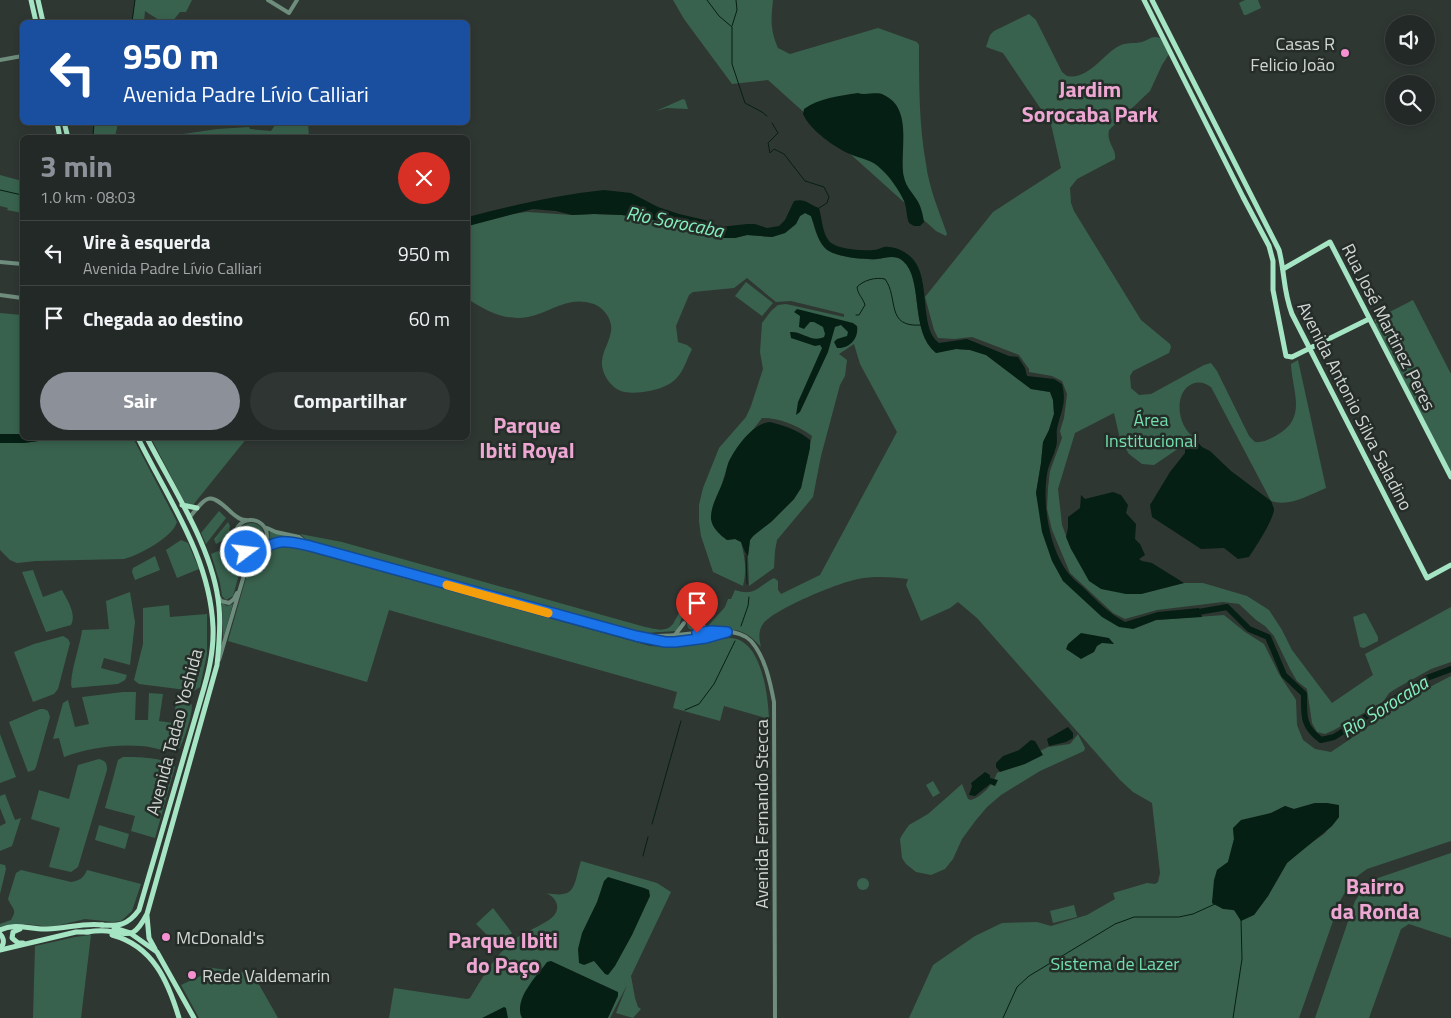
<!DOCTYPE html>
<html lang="pt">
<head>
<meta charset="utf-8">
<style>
	body { margin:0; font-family:"Titillium Web",sans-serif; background:#2f3532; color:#f1f3f6; height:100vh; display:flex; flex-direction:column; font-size:19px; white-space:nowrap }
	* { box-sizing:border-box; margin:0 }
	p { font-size:16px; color:#a3a6a7 }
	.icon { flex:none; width:28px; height:28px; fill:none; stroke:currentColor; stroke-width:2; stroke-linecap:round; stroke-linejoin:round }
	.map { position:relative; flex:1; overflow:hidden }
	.sheet { position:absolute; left:20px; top:135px; width:450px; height:305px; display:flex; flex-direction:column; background:#232926; border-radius:8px; box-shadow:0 2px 8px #0003,0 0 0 1px #404543 }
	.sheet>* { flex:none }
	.guide { position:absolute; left:20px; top:20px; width:450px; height:105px; border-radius:8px; box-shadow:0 2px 8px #0003,0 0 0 1px #404543; background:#1a4fa0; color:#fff; overflow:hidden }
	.controls { position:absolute; left:1385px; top:15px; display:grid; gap:10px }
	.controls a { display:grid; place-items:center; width:50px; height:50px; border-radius:50%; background:#232926; box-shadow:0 2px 8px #0003,0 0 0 1px #404543; font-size:25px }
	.pin { position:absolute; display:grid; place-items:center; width:42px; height:42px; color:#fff; margin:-51px -21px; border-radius:50% 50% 50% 0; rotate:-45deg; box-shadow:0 0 5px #0007 }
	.pin .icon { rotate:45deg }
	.me { position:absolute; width:55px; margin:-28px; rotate:75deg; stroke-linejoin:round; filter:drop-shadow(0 0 4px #0008) }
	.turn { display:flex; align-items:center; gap:18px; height:105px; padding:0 20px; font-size:22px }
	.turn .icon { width:65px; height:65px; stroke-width:2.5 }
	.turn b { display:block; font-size:35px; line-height:42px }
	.round { display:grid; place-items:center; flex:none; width:52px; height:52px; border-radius:26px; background:#2f3532 }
	.overview { display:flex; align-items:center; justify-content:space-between; height:85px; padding:0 20px }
	h1 { font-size:30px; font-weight:700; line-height:38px; color:#8c9099 }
	.cta { display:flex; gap:10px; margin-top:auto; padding:10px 20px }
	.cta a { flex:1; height:58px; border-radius:30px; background:#8c9099; color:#fff; font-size:20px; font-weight:700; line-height:58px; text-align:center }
	.cta a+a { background:#2f3532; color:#f1f3f6 }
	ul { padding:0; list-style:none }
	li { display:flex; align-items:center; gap:15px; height:65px; padding:0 20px; border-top:1px solid #404543 }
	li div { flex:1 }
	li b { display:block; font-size:19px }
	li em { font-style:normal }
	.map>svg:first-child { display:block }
	.green { fill:#39624e; fill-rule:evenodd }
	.water { fill:#061f14 }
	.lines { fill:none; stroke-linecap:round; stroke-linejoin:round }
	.stream { stroke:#061f14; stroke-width:1 }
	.river { stroke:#061f14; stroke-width:6 }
	.minor { stroke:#6e8d7d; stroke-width:4 }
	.major { stroke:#a5e5c4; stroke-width:5 }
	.route-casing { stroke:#114b97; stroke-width:12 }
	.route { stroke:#1a73e8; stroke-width:9 }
	.slow { stroke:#f59e0b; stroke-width:9 }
	.poi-dot { fill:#f590d1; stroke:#252d29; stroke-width:2 }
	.labels { text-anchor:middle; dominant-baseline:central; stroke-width:5; stroke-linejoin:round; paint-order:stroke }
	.poi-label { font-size:18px; fill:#d1d6d3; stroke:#252d29; text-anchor:start }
	.street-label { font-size:18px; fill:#d1d6d3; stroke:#252d29 }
	.park-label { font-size:18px; fill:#73dfad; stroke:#252d29 }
	.water-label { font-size:19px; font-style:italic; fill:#85f0be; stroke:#252d29 }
	.district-label { font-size:22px; font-weight:bold; fill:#eea7d3; stroke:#252d29 }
</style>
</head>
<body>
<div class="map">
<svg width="1451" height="1018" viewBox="0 0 1451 1018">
	<rect width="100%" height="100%" fill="#2f3733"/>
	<g class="green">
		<path d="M135 0H192L186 12H180L172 22H162L145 11 144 22H132Z"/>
		<path d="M673 0H773C771 20 770 29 778 48L790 54 878 28 917 42 919 45C919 85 919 125 926 164 929 188 939 211 947 234L946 236 936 231 768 80 732 84 684 19Z"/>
		<path d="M1245 0H1258L1261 8 1246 15H1244L1239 3Z"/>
		<path d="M1029 14 1036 20 1062 72 1067 76C1089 80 1103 54 1119 46 1126 42 1134 44 1142 42 1149 40 1152 35 1160 38L1169 54 1162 65 1150 91 1109 130C1106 143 1117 149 1115 159L1077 179 1070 188 1071 203 1074 211 1141 320 1170 344 1171 347 1169 353 1133 371 1130 376 1131 388 1139 395 1151 394 1204 365 1211 363 1217 371 1249 436 1255 442C1262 443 1270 439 1277 435 1308 418 1292 391 1291 364L1298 360 1326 488C1309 495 1290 507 1271 501L1211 387C1205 383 1200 381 1192 384 1176 391 1177 416 1186 429 1188 433 1192 435 1194 438L1154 465 1142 464 1129 454 1120 439 1114 413 1075 433 1058 489 1062 525 1071 549 1126 594H1141L1184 583H1203L1247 596 1269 610 1282 630 1292 650 1332 703 1373 675 1365 654 1451 607V662L1431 669 1397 688 1389 693 1383 702 1334 730 1325 734 1317 732 1312 723 1307 689 1297 681 1290 669 1274 636 1265 626 1256 620 1239 604 1223 602 1157 610 1125 619 1113 613 1070 573 1052 530 1047 509 1048 488 1050 471 1062 438 1060 431 1064 418 1067 394 1062 381 1052 376 1029 372V369L1019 355 972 337 954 339 938 338 934 330 925 297 993 212 1061 168 1051 124 1003 53 986 47 990 35 994 31Z"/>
		<path d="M683 99 685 100 688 109 667 108 656 111Z"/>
		<path d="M277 122 308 123 309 137H163L217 129 249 127 250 129 271 131Z"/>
		<path d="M94 123H118L115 137H93Z"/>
		<path d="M0 175 22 181V213L7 210 8 208 0 206Z"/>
		<path d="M527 212 572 215 594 214 622 215 677 224 723 238H735L747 235 772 237 785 233 796 224 800 216 805 213 811 216C814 226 817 240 825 248 833 257 865 260 877 259 886 258 895 254 903 261 924 279 909 331 936 353L956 349 970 350 986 355 1031 389 1050 392 1053 400 1054 414 1049 430 1043 442 1041 463 1036 493 1063 581 1133 629 1156 620 1224 615 1245 632 1264 644 1279 674 1296 700 1297 725 1303 740 1315 749 1331 752C1370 726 1408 697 1451 676V841L1367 869 1352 880 1340 901 1299 1018H909L933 965 975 936 1002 923 1037 922 1051 926 1087 915 1115 899 1113 893 1147 883 1155 884 1158 882 1160 873 1152 803 1133 792 1120 780 977 618 958 602 950 608 921 621 906 585 908 579C891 577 874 576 858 579 838 583 774 609 763 624 758 631 759 639 761 647 740 623 732 633 707 627L725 607 728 599H731L735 590C756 597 758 586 774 578L778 581V590L781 594 820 575 897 432 860 364 854 344 839 354 847 360 845 376 840 385 821 456 813 497 777 540 775 551 774 568 749 586 748 556 750 540 758 531 771 522 794 499 801 488 812 436C797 425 780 418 762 418L729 461 711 518 713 524 727 540 735 539 741 542C745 558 747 570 743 586L713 572 701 536 699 522V505L703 488 719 448 746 417 751 406 763 369 760 352 762 323 771 311 778 305 786 304 844 317V314L791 301 776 302 747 278 734 288 693 292 689 295 676 326 678 342 687 345 692 349C684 365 682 380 663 387 653 391 636 394 625 392 612 390 601 374 602 361 603 350 610 341 611 331 613 320 604 308 594 304 567 295 552 312 528 317 505 321 486 311 468 299V226L512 214ZM1315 803 1339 817 1324 834 1304 848 1287 863 1268 896 1254 915C1240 911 1225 910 1212 903L1217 870 1228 862 1234 839 1233 828 1271 813 1285 806 1294 809Z"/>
		<path d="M746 282 773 303 762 316 735 296Z"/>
		<path d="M1413 300 1451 374V474L1374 324 1376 323 1374 320Z"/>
		<path d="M0 313 22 315V434H0Z"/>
		<path d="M58 438H133L177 522C173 537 139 555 124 559L36 561 17 563 10 560 0 550V443H24Z"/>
		<path d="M151 438H247L193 505 186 504 184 501Z"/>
		<path d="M219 511 226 518 206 544 201 533Z"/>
		<path d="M228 522 230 526 228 538 216 544 214 539Z"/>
		<circle cx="251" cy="536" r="13"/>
		<path d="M270 531 309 542 300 534 342 542 645 627C656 629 665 633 673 624L691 591V592L683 613 679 626 676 631 646 633 641 635 615 629 313 545 276 539 269 541Z"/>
		<path d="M181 540 188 543 199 569 177 578 166 550Z"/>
		<path d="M232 545 241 554 243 560 233 596 226 600 222 596 220 583 211 554Z"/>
		<path d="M280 545 289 546 650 646C667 647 684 647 701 644 709 643 723 638 731 638 762 640 768 696 769 719L724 706 720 721 673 708 677 692 389 610 367 682 228 641 250 564C259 554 266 548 280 545Z"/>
		<path d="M155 556 160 570 135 580 132 572 133 568Z"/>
		<path d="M33 570 43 597 62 590C67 600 77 614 71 625L46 632 22 572Z"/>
		<path d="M130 592 135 622 130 665 104 658 101 668 127 675 125 680 118 684 72 688C68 679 81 643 82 630L109 629 106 601Z"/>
		<path d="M222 603 227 606 233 604 223 639Z"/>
		<path d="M169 605 170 617 207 614V654L200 687 194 691 139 684 134 680 143 644V608Z"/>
		<path d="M1364 613 1366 614 1378 637V641L1364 648 1360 647 1353 617Z"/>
		<circle cx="693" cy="624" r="6"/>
		<path d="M63 636 68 639 70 643 58 689 54 694 33 702 14 652 34 644Z"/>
		<path d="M123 692H136L135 720H148L149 693 163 694 159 721 173 723 177 696C182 697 189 698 191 703 195 709 183 743 179 749 168 754 152 746 141 746 114 744 89 748 64 757L59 738 53 739 63 703 68 700 75 727 89 724 82 697Z"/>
		<path d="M40 709H44L48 711 50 717 36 767 34 770 28 772 9 722Z"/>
		<path d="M0 734 16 777 0 783Z"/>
		<path d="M1078 734 1085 748 1084 751 1040 771 1001 795 987 807 976 820 962 839 953 859 945 869 931 875 916 872 906 864 902 858 900 839 902 835 909 825 928 814 962 784 968 799 971 800C983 796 993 784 997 773L1048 747 1070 744Z"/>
		<path d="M123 757C136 757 166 757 175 767L155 838 131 831 135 816 105 808 118 760Z"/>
		<path d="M99 759C106 761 107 763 107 770L78 867 71 872 49 867 60 828 31 819 39 790 69 799 78 765Z"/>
		<path d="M933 781 940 793 933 797 926 785Z"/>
		<path d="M5 794 15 820 21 818 12 846 0 851V826L6 823 0 808V796Z"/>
		<path d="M99 825 129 834 125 849 95 840Z"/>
		<path d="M1451 853V938L1409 924 1401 929 1369 1018H1315L1355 901 1363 889 1375 879Z"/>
		<path d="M581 861 657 883 671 892 631 976 635 998 638 1007 641 1009 633 1018 616 1013 627 985 610 1018H389L394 988 467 999 470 998C483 977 495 955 515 939 524 932 551 922 555 914 561 905 554 896 546 893 577 899 573 886 581 861Z"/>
		<path d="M0 864 5 865 6 869 0 894Z"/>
		<path d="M21 870 71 882C79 881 84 878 87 870L141 884 132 911 121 921 113 922 85 919 52 927 24 924 0 927V924L11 920C18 909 12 909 8 899L16 873Z"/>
		<circle cx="863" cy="884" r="6"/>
		<path d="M1074 905 1077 917 1053 923 1050 911Z"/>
		<path d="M493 908 512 933 498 946 476 924Z"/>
		<path d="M91 935 81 1018H33L35 946 75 937Z"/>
		<path d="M206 967 253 974 278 1018H199L181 985 209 972Z"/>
	</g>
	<g class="water">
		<path d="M858 93C866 96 876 91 884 95 914 109 899 152 904 177 906 187 912 192 917 200 921 206 923 215 924 222L920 226H914L909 223C906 216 907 208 904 201 899 190 890 177 881 169 873 160 861 159 850 154 835 148 809 129 803 114L804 109C819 98 839 96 858 93Z"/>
		<path d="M604 190 631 193 658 207 679 214 705 220 720 227 747 224H755L767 228 779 226 785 220 794 201C805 198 810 205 819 208 822 218 822 232 829 241 835 249 863 251 873 250 877 250 880 248 884 247 894 246 905 251 912 258 932 279 918 328 939 343L967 339 1009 356 1018 357 1025 368 1027 376 1054 379 1062 384C1067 404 1061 410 1057 429 1056 435 1058 441 1056 447 1054 455 1050 462 1048 469 1041 500 1049 551 1070 575 1075 581 1081 585 1087 591 1099 603 1110 614 1125 622L1158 612 1199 608 1202 617 1156 620 1133 629 1119 627 1102 617 1063 581 1052 561 1042 532 1036 493 1041 463 1043 442 1049 430 1054 414 1053 400 1050 392 1031 389 986 355 970 350 956 349 936 353C909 331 924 279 903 261 895 254 886 258 877 259 865 260 833 257 825 248 817 240 815 226 811 216L805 213 800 216 796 224 785 233 772 237 747 235 735 238H723L677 224 622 215 594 214 572 215 556 211 533 209 468 226V217C513 205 557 195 604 190Z"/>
		<path d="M797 309 853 323 857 326C859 338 850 349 837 348L834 342 837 339 847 336 848 332 841 325 835 327 828 352 800 412 796 415 798 402 822 348 820 345 815 346 791 338 790 332C803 331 811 343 824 337L825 334 823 327 814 322H810L804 329 799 327 800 316 794 312Z"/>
		<path d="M770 422C785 426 798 430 810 440V448L801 488 794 499 771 522 753 536 750 540 748 556 745 552 741 542 735 539 727 540C720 535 712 528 711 519 710 506 720 491 724 479 726 474 726 469 728 464 734 449 753 423 770 422Z"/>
		<path d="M0 434H22V438H60L24 443H0Z"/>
		<path d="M1194 438 1202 447 1210 451 1231 471 1271 501C1271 501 1274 508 1274 509 1274 519 1255 548 1249 557L1238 559 1224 548 1201 549 1152 517 1150 505 1170 472 1185 453V445Z"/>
		<path d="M1113 492 1121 495 1128 505 1126 513 1136 524 1135 539 1140 544 1145 555 1139 559 1142 561 1152 563 1184 583 1141 594H1126L1101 589 1089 581 1071 549 1066 537 1068 528V517L1080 508 1081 495 1085 499Z"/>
		<path d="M1081 633 1109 638 1114 644 1102 643 1097 646 1094 652 1081 659 1066 649 1068 644Z"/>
		<path d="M1068 727 1073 733V738L1066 742 1049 746 1047 739Z"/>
		<path d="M1031 740 1035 741 1043 755 1025 764 1000 772 996 767V763L1003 756 1019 750Z"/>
		<path d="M985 772 990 775V778L998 780 995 786 990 784 975 796 969 795 972 786 971 783Z"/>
		<path d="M1315 803H1327L1339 805V817L1332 826 1287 863 1268 896 1254 915 1241 921 1234 910 1223 909 1212 903 1214 880 1217 870 1228 862 1234 839 1233 828 1241 820 1271 813 1285 806 1294 809Z"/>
		<path d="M608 877 644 888 649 890 650 896 632 935 615 966 608 975 605 974 594 961 584 965 579 963 578 949 582 933 597 902 604 881Z"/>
		<path d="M551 961 618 992V996L608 1018H522C513 999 537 976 547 962Z"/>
		<path d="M504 1007 506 1008 508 1018H482Z"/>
	</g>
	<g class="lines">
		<g class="stream">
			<path d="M707 0 719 16 732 27V64L745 103 762 112 767 116"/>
			<path d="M132 22 135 0"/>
			<path d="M732 26 737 10 736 0"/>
			<path d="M772 123 778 133 768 143 770 153 774 149 784 154 805 181 824 187 829 197 827 203 819 208"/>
			<path d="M93 138 94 122"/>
			<path d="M0 190 22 195"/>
			<path d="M856 315H859L865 305C863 298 858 295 857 287 864 280 875 277 885 279 899 298 885 328 921 325"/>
			<path d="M746 555 747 584"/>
			<path d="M741 626 748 606 749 597"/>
			<path d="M685 710 699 704 714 684 735 641"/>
			<path d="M652 824 681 721"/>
			<path d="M643 856 648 837"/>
			<path d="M1003 1018 1017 987 1029 976 1115 924 1134 917H1179L1193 914 1215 904"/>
			<path d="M1233 1018 1242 959 1241 919"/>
		</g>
		<path class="river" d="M1193 613 1227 607 1249 629 1268 637 1284 675 1304 694C1304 715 1302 726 1321 740L1334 737 1427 678 1451 669"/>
		<g class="minor">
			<path d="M268 0 289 13 297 0"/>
			<path d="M0 60 22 56"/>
			<path d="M0 262 22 264"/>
			<path d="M0 295 22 298"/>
			<path d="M189 518C208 495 209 491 232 513 237 517 240 520 246 520"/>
			<circle cx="251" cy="536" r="16"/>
			<path d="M267 528 276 532 299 537 308 544"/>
			<path d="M243 550 246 555 244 567"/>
			<path d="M218 596 221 601 229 603 234 599 237 593"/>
			<path d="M704 627 711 631"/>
			<path d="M675 635 684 623"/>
			<path d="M645 636C655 636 666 636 676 635 696 634 735 624 751 641 765 657 770 681 774 702L775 1018"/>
			<path d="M219 660 247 565 251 559 261 550 275 543 286 542 310 546 636 636C646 638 657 642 667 642 688 643 708 638 727 632"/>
		</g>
		<g class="major">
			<path d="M31 0 36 22"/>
			<path d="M38 0 43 22"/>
			<path d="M1144 0 1243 197 1269 246 1273 261V290L1286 356 1292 357 1369 319"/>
			<path d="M1152 0 1279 250C1285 273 1283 291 1292 314L1427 578 1451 565"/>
			<path d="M57 122 60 138"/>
			<path d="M64 122 68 138"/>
			<path d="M1283 269 1330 242 1451 477"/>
			<path d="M182 505 197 508"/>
			<path d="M147 916 149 938 155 949"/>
			<path d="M101 925C119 926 127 926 139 910L201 698C208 675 214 652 213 627 210 557 168 499 138 438"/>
			<path d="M114 928 130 933 157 952 194 1018"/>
			<path d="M20 929 13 932 12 938 18 943H23"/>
			<path d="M0 930C16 922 31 930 47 929 67 929 83 922 103 925"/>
			<path d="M86 932C93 931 100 930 107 931 130 934 134 939 147 914L217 665C219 646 221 626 219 607 214 549 173 489 147 438"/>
			<path d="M0 934C4 938 5 944 0 948"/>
			<path d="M112 935C153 946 168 981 179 1018"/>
			<path d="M0 950 76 932H89"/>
		</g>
	</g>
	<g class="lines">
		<g class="route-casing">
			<path id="route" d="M246 552C259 554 268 543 281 542 290 541 300 544 310 546L636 636 665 642H675L706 638 727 632 711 631 697 633"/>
		</g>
		<use href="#route" class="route"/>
		<path class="slow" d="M447 585 548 613"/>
	</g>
	<g class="poi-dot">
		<circle cx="1345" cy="53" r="5"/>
		<circle cx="166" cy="937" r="5"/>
		<circle cx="192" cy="975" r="5"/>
	</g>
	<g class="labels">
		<g class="poi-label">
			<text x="1335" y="43" text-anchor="end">Casas R<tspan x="1335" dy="21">Felicio João</tspan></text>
			<text x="176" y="937">McDonald's</text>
			<text x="202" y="975">Rede Valdemarin</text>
		</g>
		<g class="street-label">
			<text transform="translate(1389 327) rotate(63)">Rua José Martinez Peres</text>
			<text transform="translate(1355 406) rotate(63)">Avenida Antonio Silva Saladino</text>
			<text transform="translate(174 732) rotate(-75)">Avenida Tadao Yoshida</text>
			<text transform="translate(761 814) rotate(-90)">Avenida Fernando Stecca</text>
		</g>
		<g class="park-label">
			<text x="1151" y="419">Área<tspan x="1151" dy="21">Institucional</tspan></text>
			<text x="1115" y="963">Sistema de Lazer</text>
		</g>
		<g class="water-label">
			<text transform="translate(675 221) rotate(11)">Rio Sorocaba</text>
			<text transform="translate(1384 706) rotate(-32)">Rio Sorocaba</text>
		</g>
		<g class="district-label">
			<text x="1090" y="89">Jardim<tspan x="1090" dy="25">Sorocaba Park</tspan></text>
			<text x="527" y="425">Parque<tspan x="527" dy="25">Ibiti Royal</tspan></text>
			<text x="1375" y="886">Bairro<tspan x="1375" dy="25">da Ronda</tspan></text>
			<text x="503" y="940">Parque Ibiti<tspan x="503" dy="25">do Paço</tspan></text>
		</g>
	</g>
</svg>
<div class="controls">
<a><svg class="icon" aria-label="sound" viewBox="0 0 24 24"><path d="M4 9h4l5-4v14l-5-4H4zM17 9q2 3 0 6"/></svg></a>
<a><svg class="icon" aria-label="search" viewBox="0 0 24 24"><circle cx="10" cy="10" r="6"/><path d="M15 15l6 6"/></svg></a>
</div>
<div class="pin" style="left:697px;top:633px;background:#d93025"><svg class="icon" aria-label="arrive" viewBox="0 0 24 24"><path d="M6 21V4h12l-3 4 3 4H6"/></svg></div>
<svg class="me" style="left:246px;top:552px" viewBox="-20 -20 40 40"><circle r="17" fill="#1a73e8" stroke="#fff" stroke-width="3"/><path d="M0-11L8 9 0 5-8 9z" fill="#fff"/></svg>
<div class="guide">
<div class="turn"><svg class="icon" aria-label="left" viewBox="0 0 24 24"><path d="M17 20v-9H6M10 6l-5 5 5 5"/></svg><div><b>950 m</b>Avenida Padre Lívio Calliari</div></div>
</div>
<section class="sheet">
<div class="overview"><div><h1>3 min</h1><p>1.0 km · 08:03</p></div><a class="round" style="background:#d93025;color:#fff"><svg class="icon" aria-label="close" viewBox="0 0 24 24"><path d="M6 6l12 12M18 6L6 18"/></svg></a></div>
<ul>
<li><svg class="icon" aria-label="left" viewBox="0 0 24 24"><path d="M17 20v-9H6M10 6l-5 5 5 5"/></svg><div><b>Vire à esquerda</b><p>Avenida Padre Lívio Calliari</p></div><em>950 m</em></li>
<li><svg class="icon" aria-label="arrive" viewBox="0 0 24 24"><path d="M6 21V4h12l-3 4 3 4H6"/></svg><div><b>Chegada ao destino</b></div><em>60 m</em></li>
</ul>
<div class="cta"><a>Sair</a><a>Compartilhar</a></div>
</section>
</div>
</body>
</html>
